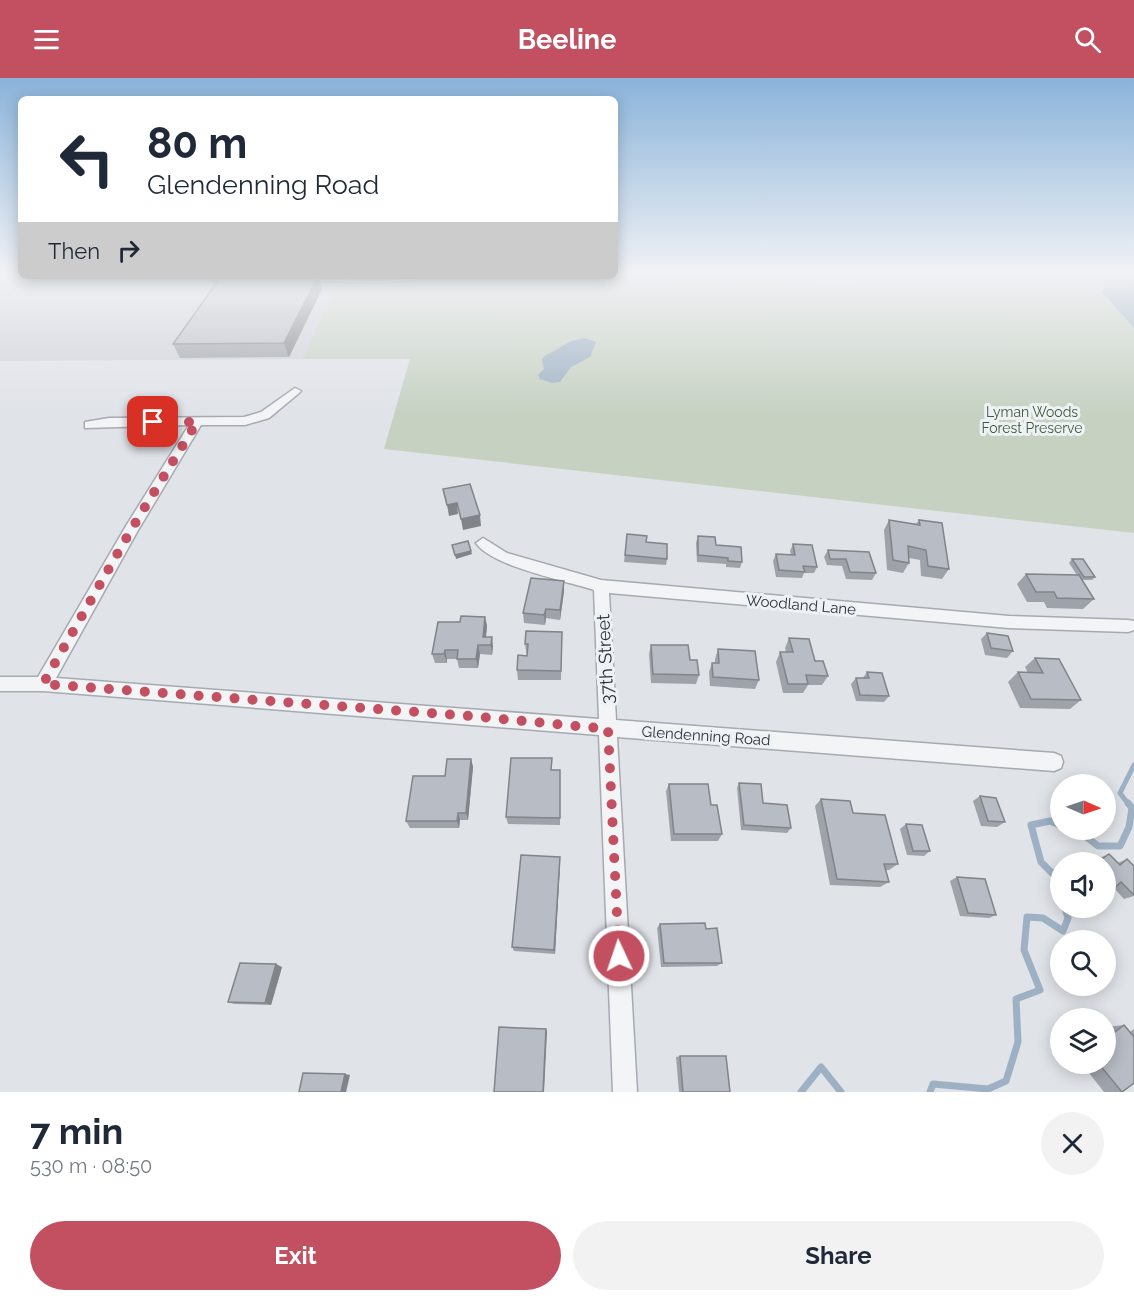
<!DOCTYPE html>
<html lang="en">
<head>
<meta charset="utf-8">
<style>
	body { margin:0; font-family:Raleway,sans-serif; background:#f2f2f3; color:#1f2937; height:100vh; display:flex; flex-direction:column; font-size:22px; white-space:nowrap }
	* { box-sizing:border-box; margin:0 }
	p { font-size:20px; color:#747a83 }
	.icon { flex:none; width:33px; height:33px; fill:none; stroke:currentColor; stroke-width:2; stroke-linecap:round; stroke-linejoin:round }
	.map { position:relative; height:1014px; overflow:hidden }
	.panel { display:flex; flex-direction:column; background:#fff; flex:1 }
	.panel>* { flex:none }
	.banner { position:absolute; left:18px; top:18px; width:600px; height:183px; border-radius:9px; box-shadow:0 3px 15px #0003; background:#fff; color:#1f2937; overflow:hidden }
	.needle { width:39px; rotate:92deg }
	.buttons { position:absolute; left:1050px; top:696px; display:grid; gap:12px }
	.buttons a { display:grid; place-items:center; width:66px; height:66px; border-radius:50%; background:#fff; box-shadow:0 3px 15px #0003; font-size:30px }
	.pin { position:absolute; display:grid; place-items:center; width:51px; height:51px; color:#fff; margin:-26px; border-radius:12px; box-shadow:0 3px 9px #0006 }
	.me { position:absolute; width:66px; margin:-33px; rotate:357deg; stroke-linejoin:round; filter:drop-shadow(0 0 4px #0008) }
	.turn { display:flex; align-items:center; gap:21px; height:126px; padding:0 30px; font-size:27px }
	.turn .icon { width:78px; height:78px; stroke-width:2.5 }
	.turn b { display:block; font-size:42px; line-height:51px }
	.then { display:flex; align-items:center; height:57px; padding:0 30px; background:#0003; gap:12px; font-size:22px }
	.round { display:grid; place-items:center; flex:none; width:63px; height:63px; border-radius:32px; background:#f2f2f3 }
	.headline { display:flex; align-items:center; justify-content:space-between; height:102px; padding:0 30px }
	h1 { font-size:36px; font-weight:700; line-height:45px }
	.cta { display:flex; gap:12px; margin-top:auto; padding:12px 30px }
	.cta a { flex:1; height:69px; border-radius:36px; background:#c25061; color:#fff; font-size:24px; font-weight:700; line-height:69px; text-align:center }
	.cta a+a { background:#f2f2f3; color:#1f2937 }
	header { display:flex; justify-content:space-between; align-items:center; height:78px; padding:0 30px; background:#c25061; color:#fff; font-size:27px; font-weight:700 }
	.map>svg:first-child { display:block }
	.built { fill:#ced2d9 }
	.green { fill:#c6d1c2 }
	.water { fill:#9eb1c4 }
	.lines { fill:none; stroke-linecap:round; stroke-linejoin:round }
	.stream-far1 { stroke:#9eb1c4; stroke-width:5 }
	.stream { stroke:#9eb1c4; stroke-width:7 }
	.service-casing { stroke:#a6aab1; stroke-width:2 }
	.minor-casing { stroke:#a6aab1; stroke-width:3 }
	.service { fill:#f2f4f6; fill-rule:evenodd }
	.minor { fill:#f2f4f6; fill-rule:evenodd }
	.wall { fill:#9ea2a9 }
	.shaded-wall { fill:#818489 }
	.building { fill:#b8bcc4; stroke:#818489; stroke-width:1.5 }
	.route { stroke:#c25061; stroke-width:10; stroke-dasharray:0 18 }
	.labels { text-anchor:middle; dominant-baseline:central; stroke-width:6; stroke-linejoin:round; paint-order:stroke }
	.far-park-label { font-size:14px; fill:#3e5839; stroke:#eff2f5 }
	.street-label { font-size:15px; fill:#2a313d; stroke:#eff2f5 }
	.near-street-label { font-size:18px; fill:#2a313d; stroke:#eff2f5 }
</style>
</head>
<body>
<header><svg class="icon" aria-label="menu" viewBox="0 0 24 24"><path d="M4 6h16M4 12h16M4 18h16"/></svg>Beeline<svg class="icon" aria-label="search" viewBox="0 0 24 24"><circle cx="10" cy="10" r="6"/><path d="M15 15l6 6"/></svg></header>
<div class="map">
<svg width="1134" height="1014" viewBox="0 0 1134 1014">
	<rect width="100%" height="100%" fill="#e0e3e8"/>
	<path class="built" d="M0 195H21V198H615V195H897L955 277 336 209 302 281 0 283Z"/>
	<path class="green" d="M615 195H647L709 204 713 195H725L845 213V209L856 210 857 195H1134V455L384 371 410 281H302L336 209 373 213 386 207 405 205 413 198H615Z"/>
	<g class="water">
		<path d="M1104 195H1134V250L1102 214 1105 205 1102 200Z"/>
		<path d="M584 260 596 264 590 279 571 289 560 304 552 305 540 301 538 297 544 291 542 281 545 278 571 263Z"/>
	</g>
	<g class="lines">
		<path class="stream-far1" d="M1129 727 1120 715 1134 687"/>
		<g class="stream">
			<path d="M1060 747 1050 743 1031 747 1041 784 1057 800 1060 813"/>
			<path d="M1070 752 1084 757 1098 768H1120L1129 749 1132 730 1128 725"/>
			<path d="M801 1014 821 989 841 1014"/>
			<path d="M930 1014 933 1006 988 1011 1006 1003 1018 964 1016 921 1040 912 1024 872 1027 839 1043 840 1063 853 1068 840 1065 830"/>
		</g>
		<g class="service-casing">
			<g id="service">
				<path d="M132 198H137L133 201 131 200Z"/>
				<path d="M426 198H441L439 199 383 205 312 203 310 202 312 201 383 203Z"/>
				<path d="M565 198H591L589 199H567Z"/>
			</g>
		</g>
		<g class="minor-casing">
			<path id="minor" d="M295 310 301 313 299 315 269 340 245 347H201L137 454 56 600 599 641 594 512C566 503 491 488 476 465L483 460 507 475 601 502 1009 538 1128 542 1134 543V552L1128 554 1009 550 609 515 616 642 1054 675 1061 678 1063 684 1061 690 1054 693 617 659 637 1014H613L599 657 43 613H0V599H38L126 448 189 347 85 350V344L109 340 244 339 261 334Z"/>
		</g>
		<use href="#service" class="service"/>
		<use href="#minor" class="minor"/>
	</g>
	<g class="wall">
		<path d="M212 203 322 211 289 279 180 280 173 266 214 208Z"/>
		<path d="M889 442 916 446 919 442 949 491 942 501 921 498 920 482 909 480V485L903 495 887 492 884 452Z"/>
		<path d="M627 456 646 464 667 481 666 487 624 484Z"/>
		<path d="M698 458 716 467 742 484 740 490 726 489V486L697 484 696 465Z"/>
		<path d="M793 466 817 489 814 495H804L802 500 776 499 773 483 776 476 791 477 790 473Z"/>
		<path d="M828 472 876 495 872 502 846 501 842 488 827 487 824 479Z"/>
		<path d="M1072 481 1095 499 1092 502H1082L1094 521 1083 531 1047 530 1044 524H1027L1017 506 1026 496 1077 497 1069 485Z"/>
		<path d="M564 503V513L560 542 546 540 545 547 524 545 523 535Z"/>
		<path d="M485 539 487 548 486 559 493 568 492 577 480 576 478 590H459L457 581H447V585H435L432 576 460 544Z"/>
		<path d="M562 554 561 602H518L517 592 527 578 525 566Z"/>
		<path d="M987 555 1013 573 1007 580 985 577 981 561Z"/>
		<path d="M789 560 815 583 828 598 822 607H808L803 615H783L776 584 780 574H786L785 570Z"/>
		<path d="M651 567 690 582 699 597 696 606 651 605 649 576Z"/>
		<path d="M718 571 759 602 755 611 710 608 709 594 712 585H715V581Z"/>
		<path d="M1035 580 1081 622 1070 631 1020 630 1008 604 1018 594 1028 595 1025 589Z"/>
		<path d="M867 594 889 618 884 624 856 623 851 606 856 600H863Z"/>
		<path d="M471 681 473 689 468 742H460L459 750H410L406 743 445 698Z"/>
		<path d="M552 692H560V747L508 746 506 739Z"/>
		<path d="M739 705 791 750 787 755 741 752 737 710Z"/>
		<path d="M669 706 711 727 722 756 718 763H671L666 713Z"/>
		<path d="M980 718 1005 744 997 749 981 748 973 723Z"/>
		<path d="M821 721 898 786 889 792H886L889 804 880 809 830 807 815 728Z"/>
		<path d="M906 746 930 773 924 778 907 777 900 751Z"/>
		<path d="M1109 776 1118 785 1127 781 1134 788V818L1124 821 1114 810 1106 814V784H1094L1099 780Z"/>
		<path d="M560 786 555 876 514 873 512 869Z"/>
		<path d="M957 799 996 837 989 840 960 838 950 803Z"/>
		<path d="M660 846 706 851 722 885 717 888 661 889 657 850Z"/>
		<path d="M282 889 271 927 234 926 228 924Z"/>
		<path d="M1124 947 1130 954 1134 951V1005L1123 1014H1104L1082 986H1106V950L1107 949Z"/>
		<path d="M680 978 730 1014H679L676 979Z"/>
	</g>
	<g class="shaded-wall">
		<path d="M318 198 322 211 289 279 284 265Z"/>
		<path d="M457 425 458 436 449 438 447 427Z"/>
		<path d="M480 437 481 448 463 452 461 441Z"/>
		<path d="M471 473 472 476 456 481 455 477Z"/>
		<path d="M564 503V513L560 542V532Z"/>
		<path d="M546 531V540L545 547 544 537Z"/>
		<path d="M485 539 487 548 485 568 483 559Z"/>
		<path d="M492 559 493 568 492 577 491 567Z"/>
		<path d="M478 567 480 576 478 590 476 581Z"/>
		<path d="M445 572 447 581V585L444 576Z"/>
		<path d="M471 681 473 689 468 742 466 735Z"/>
		<path d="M458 735 460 742 459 750 457 743Z"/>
		<path d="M560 779V786L555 876 554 872Z"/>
		<path d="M276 886 282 889 271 927 265 925Z"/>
		<path d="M546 951 547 954 544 1014H543Z"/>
		<path d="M345 996 350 997 346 1014H341Z"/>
	</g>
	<g class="building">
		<path d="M215 198H318L284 265 173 266 218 203H212Z"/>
		<path d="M470 406 480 437 461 441 457 425 447 427 443 411Z"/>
		<path d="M889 442 920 447 919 442 942 445 949 491 928 488 926 472 908 468 909 485 893 482Z"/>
		<path d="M627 456 647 458 646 464 667 466V481L625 477Z"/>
		<path d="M698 458 715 459 716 467 741 469 742 484 728 483V480L698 477Z"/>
		<path d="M468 463 471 473 455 477 452 467Z"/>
		<path d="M793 466 812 467 817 489 803 488 805 494 779 492 776 476 795 477Z"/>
		<path d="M828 472 869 474 876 495 850 494 846 481H830Z"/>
		<path d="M1072 481H1083L1095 499H1084Z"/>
		<path d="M1026 496 1079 497 1094 521 1057 520 1054 514H1036Z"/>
		<path d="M531 500 564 503 560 532 546 531 544 537 523 535Z"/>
		<path d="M461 538 485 539 483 559H492L491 567H478L476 581H457L458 572H445L444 576H432L438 544H460Z"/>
		<path d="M526 553 562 554 561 593 517 592 518 577 527 578 528 566H525Z"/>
		<path d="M987 555 1008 558 1013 573 991 570Z"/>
		<path d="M789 560 809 561 815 583H823L828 598 806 597 808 606H788L780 574H793Z"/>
		<path d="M651 567H688L690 582H697L699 597 653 596Z"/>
		<path d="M718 571 755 573 759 602 713 599 712 585H719Z"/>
		<path d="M1035 580 1059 581 1081 622 1031 621 1018 594 1043 595Z"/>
		<path d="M867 594 882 595 889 618 860 617 856 600H869Z"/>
		<path d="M511 680H552L551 692H560V740L506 739Z"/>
		<path d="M447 681H471L466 735H458L457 743H406L413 698H445Z"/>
		<path d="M739 705 761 706 763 725 787 727 791 750 744 747Z"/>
		<path d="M669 706H708L711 727H717L722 756H674Z"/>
		<path d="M980 718 996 720 1005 744 988 743Z"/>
		<path d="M821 721 850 723 853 735 885 737 898 786H884L889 804 837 801Z"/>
		<path d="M906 746 922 747 930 773H913Z"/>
		<path d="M1109 776 1120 787 1127 781 1134 788V817L1121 804 1112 812 1106 806V784H1098Z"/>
		<path d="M521 777 560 779 554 872 512 869Z"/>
		<path d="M957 799 985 801 996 837 968 835Z"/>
		<path d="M705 845 706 851 717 850 722 885H664L660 846Z"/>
		<path d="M240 885 276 886 265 925 228 924Z"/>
		<path d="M1124 947 1134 959V1005L1122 1014 1099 986H1106V961Z"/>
		<path d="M499 949 546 951 543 1014H494Z"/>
		<path d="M680 978H726L730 1014H683Z"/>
		<path d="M303 995 345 996 341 1014H299Z"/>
	</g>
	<linearGradient id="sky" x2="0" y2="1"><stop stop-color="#8ab3da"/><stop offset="0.58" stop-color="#f1f2f5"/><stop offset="1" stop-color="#f1f2f5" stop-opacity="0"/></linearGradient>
	<rect width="1134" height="337" fill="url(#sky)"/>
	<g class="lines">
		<path class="route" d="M153 344H197L131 452 43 606 470 638 608 651 619 878"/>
	</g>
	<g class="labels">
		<g class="far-park-label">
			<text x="1032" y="334">Lyman Woods<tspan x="1032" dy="16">Forest Preserve</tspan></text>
		</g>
		<g class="street-label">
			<text transform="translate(801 527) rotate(5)">Woodland Lane</text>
			<text transform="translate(706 658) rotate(4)">Glendenning Road</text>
		</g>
		<g class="near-street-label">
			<text transform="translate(605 581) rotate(-93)">37th Street</text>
		</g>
	</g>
</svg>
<div class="buttons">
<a><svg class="needle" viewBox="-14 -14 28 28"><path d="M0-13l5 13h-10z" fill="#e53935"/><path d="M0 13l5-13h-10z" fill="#747a83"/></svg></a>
<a><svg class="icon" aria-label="sound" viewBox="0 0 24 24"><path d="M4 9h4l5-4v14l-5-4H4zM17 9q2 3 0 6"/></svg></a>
<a><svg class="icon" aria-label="search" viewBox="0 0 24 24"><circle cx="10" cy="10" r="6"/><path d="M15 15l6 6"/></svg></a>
<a><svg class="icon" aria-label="layers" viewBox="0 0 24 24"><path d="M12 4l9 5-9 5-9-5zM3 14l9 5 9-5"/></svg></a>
</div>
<div class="pin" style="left:153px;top:344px;background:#d93025"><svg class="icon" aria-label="arrive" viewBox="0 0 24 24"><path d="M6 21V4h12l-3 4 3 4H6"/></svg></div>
<svg class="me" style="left:619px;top:878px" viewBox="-20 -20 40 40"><circle r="17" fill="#c25061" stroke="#fff" stroke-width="3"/><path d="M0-11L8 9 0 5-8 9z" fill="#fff"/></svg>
<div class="banner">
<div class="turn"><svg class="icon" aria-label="left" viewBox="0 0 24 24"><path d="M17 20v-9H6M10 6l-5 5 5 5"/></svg><div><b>80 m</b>Glendenning Road</div></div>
<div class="then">Then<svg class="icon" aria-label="right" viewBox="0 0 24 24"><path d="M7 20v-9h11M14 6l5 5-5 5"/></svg></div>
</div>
</div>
<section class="panel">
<div class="headline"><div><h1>7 min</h1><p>530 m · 08:50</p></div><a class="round"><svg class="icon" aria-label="close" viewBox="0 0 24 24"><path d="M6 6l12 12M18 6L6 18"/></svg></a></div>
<div class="cta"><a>Exit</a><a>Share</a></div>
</section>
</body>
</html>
